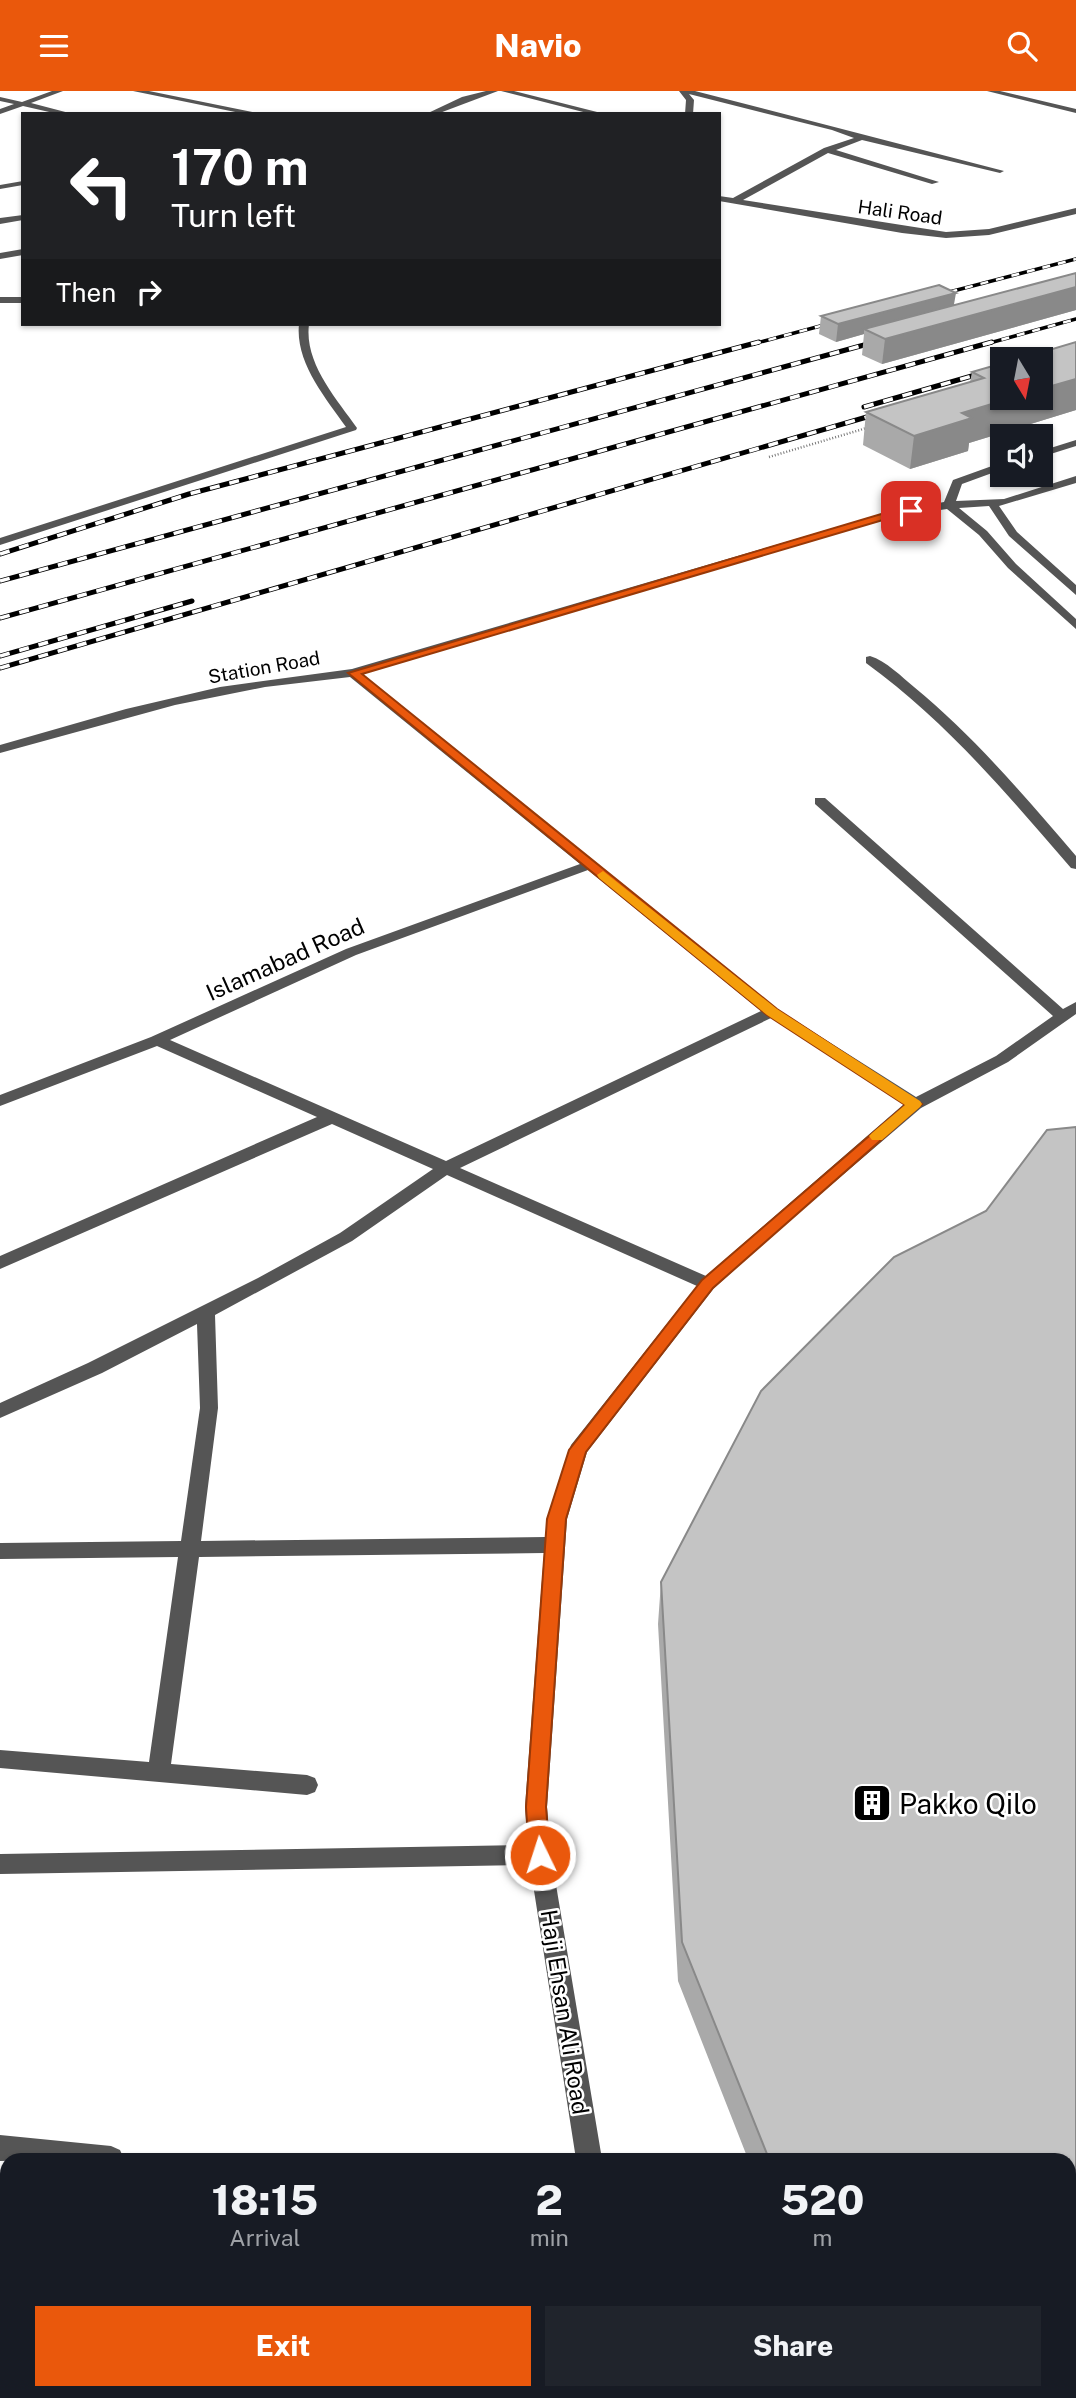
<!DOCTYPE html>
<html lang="en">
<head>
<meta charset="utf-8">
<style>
	body { margin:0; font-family:"Public Sans",sans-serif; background:#20242c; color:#f1f3f6; height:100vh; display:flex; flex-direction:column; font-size:26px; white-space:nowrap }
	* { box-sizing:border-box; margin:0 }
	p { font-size:23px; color:#9ea1a6 }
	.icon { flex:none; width:38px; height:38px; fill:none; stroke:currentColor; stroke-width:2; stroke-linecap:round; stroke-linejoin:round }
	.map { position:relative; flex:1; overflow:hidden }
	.panel { position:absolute; left:0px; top:2062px; width:1076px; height:247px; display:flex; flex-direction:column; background:#171b24; border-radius:21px 21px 0 0; box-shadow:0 2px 5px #0004 }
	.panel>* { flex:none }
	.top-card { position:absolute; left:21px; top:21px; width:700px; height:214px; border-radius:0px; box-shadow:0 2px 5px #0004; background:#202124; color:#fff; overflow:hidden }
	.needle { width:46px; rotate:170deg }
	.buttons { position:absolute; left:990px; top:256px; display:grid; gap:14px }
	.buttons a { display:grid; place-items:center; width:63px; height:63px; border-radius:0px; background:#171b24; box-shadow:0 2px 5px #0004; font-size:35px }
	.pin { position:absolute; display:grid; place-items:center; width:60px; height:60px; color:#fff; margin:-30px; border-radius:14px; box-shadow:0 4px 10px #0006 }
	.me { position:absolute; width:77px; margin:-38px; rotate:356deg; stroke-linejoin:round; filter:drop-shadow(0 0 5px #0008) }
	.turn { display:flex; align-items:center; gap:24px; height:147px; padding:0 35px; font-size:32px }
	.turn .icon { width:91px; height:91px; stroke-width:2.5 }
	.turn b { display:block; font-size:49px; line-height:60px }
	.then { display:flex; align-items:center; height:66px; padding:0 35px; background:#0003; gap:14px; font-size:26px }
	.eta { display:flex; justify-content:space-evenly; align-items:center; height:119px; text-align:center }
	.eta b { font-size:42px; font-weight:800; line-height:49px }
	.primary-button { display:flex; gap:14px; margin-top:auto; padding:14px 35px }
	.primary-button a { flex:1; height:80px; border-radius:0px; background:#ea580c; color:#fff; font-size:28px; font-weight:800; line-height:80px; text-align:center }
	.primary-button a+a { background:#20242c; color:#f1f3f6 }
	header { display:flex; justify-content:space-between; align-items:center; height:91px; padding:0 35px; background:#ea580c; color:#fff; font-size:32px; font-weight:800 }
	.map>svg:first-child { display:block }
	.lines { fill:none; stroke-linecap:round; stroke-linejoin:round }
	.path { stroke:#777; stroke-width:2.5; stroke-dasharray:1 2; stroke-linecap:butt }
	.minor { fill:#555; fill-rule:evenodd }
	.rail-far1-casing { stroke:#000; stroke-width:3.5 }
	.rail-casing { stroke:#000; stroke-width:5 }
	.rail-far1 { stroke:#fff; stroke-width:2.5; stroke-dasharray:8; stroke-linecap:butt }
	.rail { stroke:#fff; stroke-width:3.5; stroke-dasharray:10; stroke-linecap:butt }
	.wall { fill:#a9a9a9 }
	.shaded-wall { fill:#898989 }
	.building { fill:#c4c4c4; stroke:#898989; stroke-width:2 }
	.route { fill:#ea580c; stroke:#983908; stroke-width:2 }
	.slow { fill:#f59e0b }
	.labels { text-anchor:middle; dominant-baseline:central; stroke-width:5; stroke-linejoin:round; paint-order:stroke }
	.far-street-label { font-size:19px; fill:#000; stroke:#fff }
	.street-label { font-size:23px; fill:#000; stroke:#fff }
	.near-poi-label { font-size:28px; fill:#000; stroke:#fff; text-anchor:start }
</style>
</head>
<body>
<header><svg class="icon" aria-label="menu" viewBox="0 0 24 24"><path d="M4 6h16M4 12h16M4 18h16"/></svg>Navio<svg class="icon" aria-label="search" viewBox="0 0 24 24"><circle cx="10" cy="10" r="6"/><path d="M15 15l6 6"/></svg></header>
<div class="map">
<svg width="1076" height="2307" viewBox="0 0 1076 2307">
	<rect width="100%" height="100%" fill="#fff"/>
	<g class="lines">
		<path class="path" d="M769 366 870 336"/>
		<g class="minor">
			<path d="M52 0H63L31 12 73 23H58L23 15 0 23V18L14 13 0 10V6L22 11Z"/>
			<path d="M133 0H149L262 23H245Z"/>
			<path d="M486 0H498L437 23H426L462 6Z"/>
			<path d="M501 0H514L605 23H591Z"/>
			<path d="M679 0H695L1004 80 1000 82 862 49 836 59 939 91 932 93 828 62 743 109 946 141 989 138 1076 117V123L989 144 946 147 902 142 719 110V105L733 107 824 57 854 47 832 39 689 3 694 9 693 23H685L686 9Z"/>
			<path d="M987 0H1000L1076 18V22Z"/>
			<path d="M23 90V94L0 98V94Z"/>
			<path d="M23 124V129L0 133V127Z"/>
			<path d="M23 158V164L0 168V162Z"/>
			<rect x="0" y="206" width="23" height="6"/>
			<path d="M299 233H309C304 272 336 307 357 337L356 339 0 454V447L346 336C325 306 295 271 299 233Z"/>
			<path d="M1076 349V355L1041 366V360Z"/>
			<path d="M1003 371V378L962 393 956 410 1004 408 1076 385V392L999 415 1017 441 1076 494V504L1009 445 989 415 959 417 987 440 1016 473 1076 528V538L1008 477 979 444 947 418 893 426 362 583 777 918 916 1006 996 965 1053 925 815 713V707H825L1063 918 1076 911V923L1008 971 921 1017 783 1135 714 1197 587 1361 567 1428 547 1716 551 1764 602 2068H576L530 1774 0 1783V1763L528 1754 525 1716 544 1462 199 1466 171 1673 307 1684 315 1687 318 1694 315 1701 307 1704 0 1677V1659L149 1671 178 1466 0 1468V1452L181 1450 200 1317 197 1233 102 1282 0 1327V1312L88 1272 258 1187 340 1142 433 1078 332 1033 0 1178V1165L317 1026 157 955 0 1015V1004L151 946 346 858 580 773 350 586 265 596 175 614 0 662V654L126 618 220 596 352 578 888 421 944 411 953 389ZM588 779 761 920 446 1070 170 949 356 864ZM771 927 904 1013 706 1185 460 1077ZM447 1084 697 1195 571 1354 547 1428 546 1446 201 1450 218 1317 215 1224 352 1150Z"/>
			<path d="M870 565C886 570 902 586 914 596 975 646 1025 706 1076 765V778L1071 777C1007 703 945 629 866 572V566Z"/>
			<path d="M0 2044 111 2055 120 2059 124 2068 0 2070Z"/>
			<rect x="599" y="2301" width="28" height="6"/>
			<path d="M797 2301H825L824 2307H796Z"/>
		</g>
		<g class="rail-far1-casing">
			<g id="rail-far1">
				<path d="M934 205 1076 168"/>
				<path d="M753 253 839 230"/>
				<path d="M869 253 880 250"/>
				<path d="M986 253 1076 228"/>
			</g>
		</g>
		<g class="rail-casing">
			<g id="rail">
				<path d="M864 316 1003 276"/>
				<path d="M0 463 189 403 759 251"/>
				<path d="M0 490 875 251"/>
				<path d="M0 527 992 251"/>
				<path d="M0 565 192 510"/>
				<path d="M0 577 884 321"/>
			</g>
		</g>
		<use href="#rail-far1" class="rail-far1"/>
		<use href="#rail" class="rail"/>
	</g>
	<g class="wall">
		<path d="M1076 182V219L882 273 862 264 864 243 836 251 819 243 821 225 954 214Z"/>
		<path d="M1076 251V319L969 352 968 360 910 378 863 354 866 321 970 291 972 281Z"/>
		<path d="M1076 1036V2307H842L839 2301H1069V2068H748L678 1890 658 1533 661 1491 761 1300 894 1166 986 1120 1047 1039Z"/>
	</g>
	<g class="shaded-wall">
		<path d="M1076 196V219L882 273 885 248Z"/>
		<path d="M956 202 953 219 864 238V243L836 251 838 233Z"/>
		<path d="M1076 288V319L969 352 968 360 910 378 914 345 962 322 1015 306H1041V298Z"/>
	</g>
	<g class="building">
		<path d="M1076 182V196L885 248 864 238Z"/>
		<path d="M939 194 956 202 838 233 821 225Z"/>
		<path d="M1076 251V288L1041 298V268H1019Z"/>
		<path d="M1003 272V306H1015L962 322 972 327 914 345 866 321 984 287 972 281Z"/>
		<path d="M1076 1036V2307H864L861 2301H1069V2068H769L682 1851 661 1491 761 1300 894 1166 986 1120 1047 1039Z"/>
	</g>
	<path class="route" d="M911 417 914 418V422L893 426 362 583 777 918 922 1013 713 1197 586 1361 566 1428 546 1716 550 1764 547 1771 540 1773 532 1771 529 1764 526 1716 547 1428 569 1359 702 1189 905 1014 767 924 348 582 888 421Z"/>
	<path class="slow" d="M603 780 777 918 920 1010 922 1013 920 1016 882 1049H872L869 1045 872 1042 905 1014 767 924 599 787 597 784Z"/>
	<defs>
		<g id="building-square" transform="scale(2.0125)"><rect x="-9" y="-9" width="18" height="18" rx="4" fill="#000" stroke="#fff"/><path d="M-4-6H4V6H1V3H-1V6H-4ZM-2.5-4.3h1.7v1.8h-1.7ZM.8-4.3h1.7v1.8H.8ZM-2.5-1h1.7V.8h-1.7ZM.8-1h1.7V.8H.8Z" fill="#fff"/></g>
	</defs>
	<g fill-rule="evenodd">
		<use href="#building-square" x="872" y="1712"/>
	</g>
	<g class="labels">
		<g class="far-street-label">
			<text transform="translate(900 121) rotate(8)">Hali Road</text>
			<text transform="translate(264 576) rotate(-10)">Station Road</text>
		</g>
		<g class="street-label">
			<text transform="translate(285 868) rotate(-24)">Islamabad Road</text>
			<text transform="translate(565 1921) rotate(81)">Haji Ehsan Ali Road</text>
		</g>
		<g class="near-poi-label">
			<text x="899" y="1712">Pakko Qilo</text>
		</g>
	</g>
</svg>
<div class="buttons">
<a><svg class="needle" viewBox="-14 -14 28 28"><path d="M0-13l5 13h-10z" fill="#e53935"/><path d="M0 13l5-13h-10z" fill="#9ea1a6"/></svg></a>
<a><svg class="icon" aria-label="sound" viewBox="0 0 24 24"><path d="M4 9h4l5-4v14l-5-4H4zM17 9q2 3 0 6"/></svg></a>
</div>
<div class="pin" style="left:911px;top:420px;background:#d93025"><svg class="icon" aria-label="arrive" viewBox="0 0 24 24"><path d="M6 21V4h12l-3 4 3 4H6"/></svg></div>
<svg class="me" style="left:540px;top:1764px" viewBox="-20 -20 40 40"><circle r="17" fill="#ea580c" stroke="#fff" stroke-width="3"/><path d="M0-11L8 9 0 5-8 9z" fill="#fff"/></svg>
<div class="top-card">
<div class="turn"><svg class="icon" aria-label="left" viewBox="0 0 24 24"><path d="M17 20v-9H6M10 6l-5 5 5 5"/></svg><div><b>170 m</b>Turn left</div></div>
<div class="then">Then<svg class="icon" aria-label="right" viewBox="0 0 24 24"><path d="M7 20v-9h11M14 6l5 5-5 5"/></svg></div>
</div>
<section class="panel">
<div class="eta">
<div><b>18:15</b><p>Arrival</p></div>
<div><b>2</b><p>min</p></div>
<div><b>520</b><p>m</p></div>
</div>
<div class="primary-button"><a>Exit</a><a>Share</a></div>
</section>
</div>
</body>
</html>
